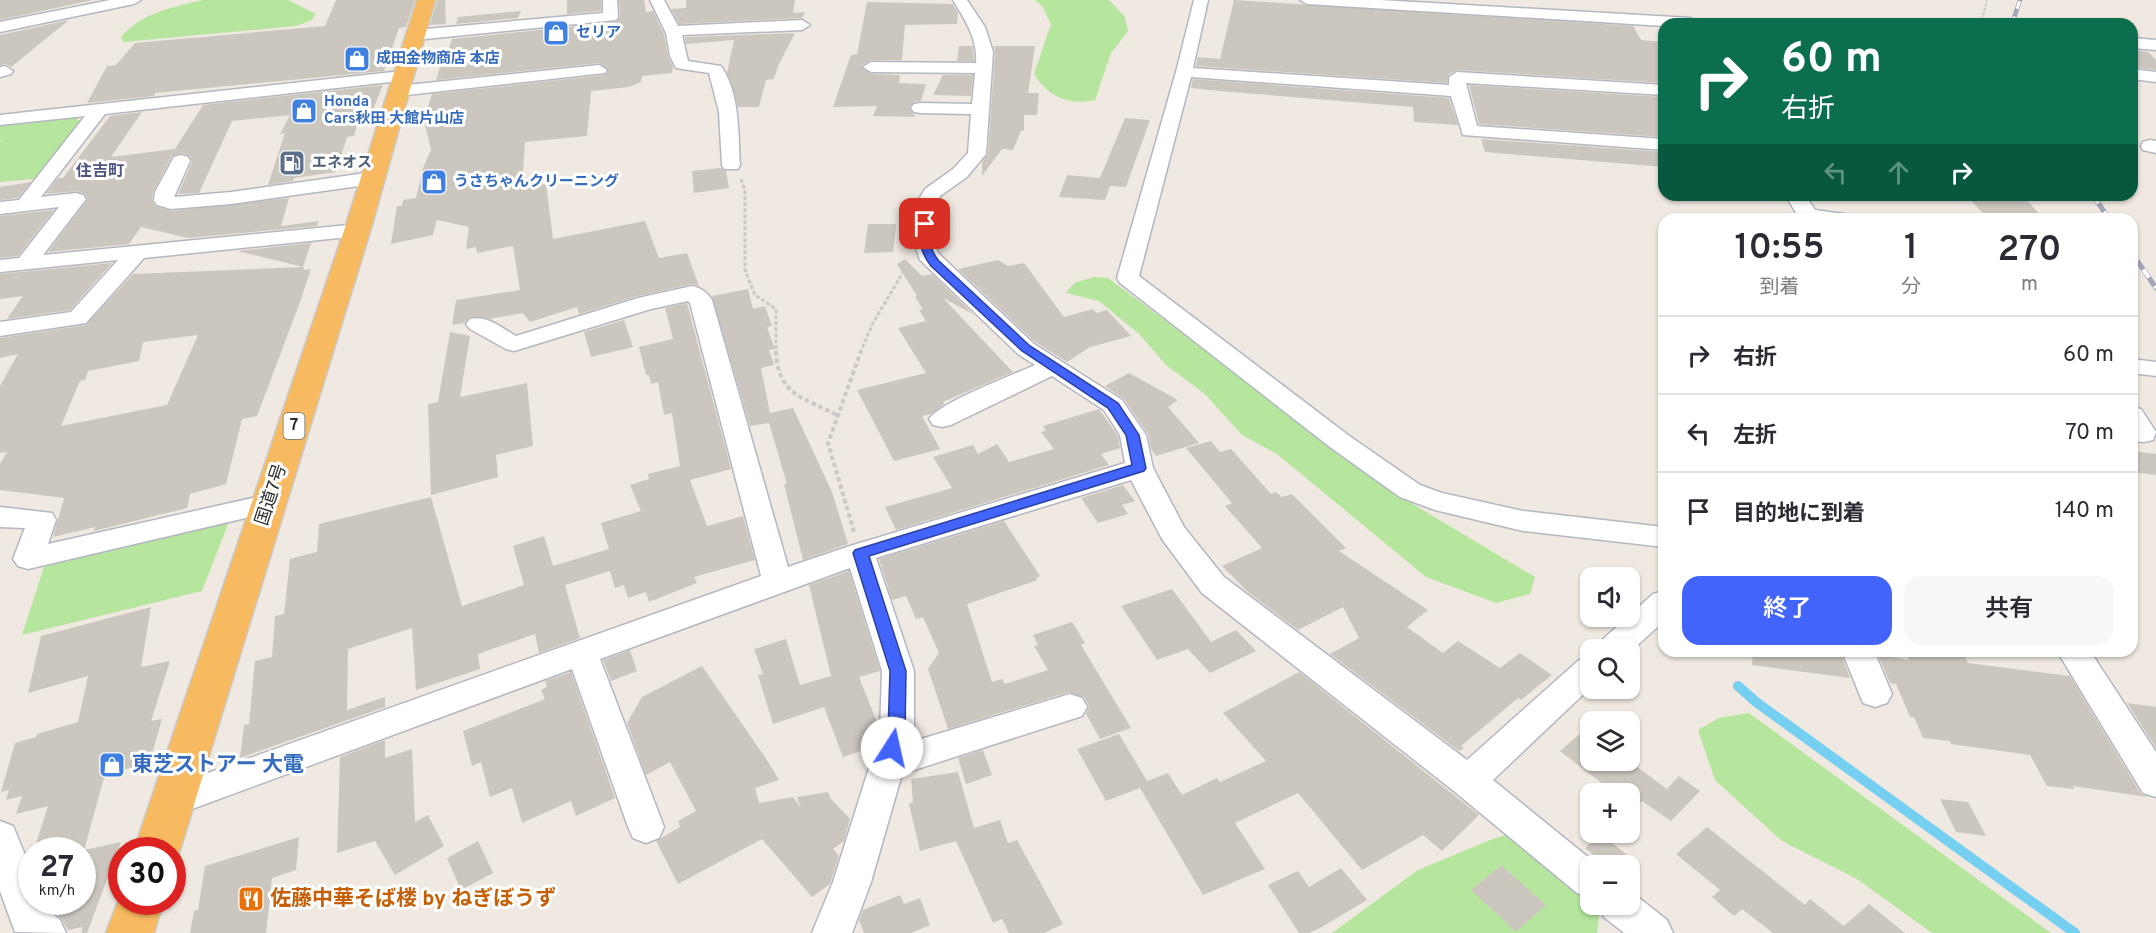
<!DOCTYPE html>
<html lang="ja">
<head>
<meta charset="utf-8">
<style>
	body { margin:0; font-family:Overpass,"Noto Sans JP",sans-serif; background:#f7f7f7; color:#2b2b33; height:100vh; display:flex; flex-direction:column; font-size:22px; white-space:nowrap }
	* { box-sizing:border-box; margin:0 }
	p { font-size:20px; color:#7c7c81 }
	.icon { flex:none; width:33px; height:33px; fill:none; stroke:currentColor; stroke-width:2; stroke-linecap:round; stroke-linejoin:round }
	.map { position:relative; flex:1; overflow:hidden }
	.sheet { position:absolute; left:1658px; top:213px; width:480px; height:444px; display:flex; flex-direction:column; background:#fff; border-radius:18px; box-shadow:0 2px 4px #0004 }
	.sheet>* { flex:none }
	.banner { position:absolute; left:1658px; top:18px; width:480px; height:183px; border-radius:18px; box-shadow:0 2px 4px #0004; background:#0b6e4f; color:#fff; overflow:hidden }
	.fabs { position:absolute; left:1580px; top:567px; display:grid; gap:12px }
	.fabs a { display:grid; place-items:center; width:60px; height:60px; border-radius:12px; background:#fff; box-shadow:0 2px 4px #0004; font-size:30px }
	.speed { position:absolute; left:18px; top:837px; display:flex; gap:12px; font-size:30px; font-weight:700; text-align:center }
	.speed>* { display:grid; place-content:center; width:78px; height:78px; border-radius:50%; background:#fff; box-shadow:0 2px 4px #0004; line-height:1 }
	.speed small { font-size:15px; font-weight:400 }
	.speed .limit { border:9px solid #d22; background:#fff; color:#111 }
	.pin { position:absolute; display:grid; place-items:center; width:51px; height:51px; color:#fff; margin:-26px; border-radius:12px; box-shadow:0 3px 9px #0006 }
	.me { position:absolute; width:66px; margin:-33px; rotate:10deg; stroke-linejoin:round; filter:drop-shadow(0 0 4px #0008) }
	.turn { display:flex; align-items:center; gap:21px; height:126px; padding:0 24px; font-size:27px }
	.turn .icon { width:78px; height:78px; stroke-width:2.5 }
	.turn b { display:block; font-size:42px; line-height:51px }
	.lanes { display:flex; align-items:center; height:57px; padding:0 24px; background:#0003; justify-content:center; gap:30px; direction:ltr }
	.lanes .off { opacity:.35 }
	.eta { display:flex; justify-content:space-evenly; align-items:center; height:102px; text-align:center }
	.eta b { font-size:36px; font-weight:600; line-height:42px }
	.button { display:flex; gap:12px; margin-top:auto; padding:12px 24px }
	.button a { flex:1; height:69px; border-radius:18px; background:#4264fb; color:#fff; font-size:24px; font-weight:600; line-height:69px; text-align:center }
	.button a+a { background:#f7f7f7; color:#2b2b33 }
	ul { padding:0; list-style:none }
	li { display:flex; align-items:center; gap:18px; height:78px; padding:0 24px; border-top:2px solid #e1e1e2 }
	li div { flex:1 }
	li b { display:block; font-size:22px }
	li em { font-style:normal }
	.map>svg:first-child { display:block }
	.green { fill:#b6e59e }
	.lines { fill:none; stroke-linecap:round; stroke-linejoin:round }
	.stream { stroke:#75cff0; stroke-width:10 }
	.building { fill:#cbc7bf; fill-rule:evenodd }
	.minor-casing { stroke:#b4b7c1; stroke-width:3 }
	.trunk-casing { stroke:#c9c9c9; stroke-width:3 }
	.path-far2 { stroke:#c9c9c9; stroke-width:2; stroke-dasharray:3 1.5; stroke-linecap:butt }
	.path-far1 { stroke:#c9c9c9; stroke-width:3; stroke-dasharray:4 2; stroke-linecap:butt }
	.path { stroke:#c9c9c9; stroke-width:4; stroke-dasharray:4.5 3; stroke-linecap:butt }
	.minor { fill:#fff; fill-rule:evenodd }
	.trunk { fill:#f8ba60; fill-rule:evenodd }
	.rail-far1-casing { stroke:#a3a6b8; stroke-width:4.5 }
	.rail-casing { stroke:#a3a6b8; stroke-width:5 }
	.rail-far1 { stroke:#fff; stroke-width:3; stroke-dasharray:8; stroke-linecap:butt }
	.rail { stroke:#fff; stroke-width:4; stroke-dasharray:10; stroke-linecap:butt }
	.route { fill:#4264fb; stroke:#2b41a3; stroke-width:1.5 }
	.labels { text-anchor:middle; dominant-baseline:central; stroke-width:6; stroke-linejoin:round; paint-order:stroke }
	.far-shop-label { font-size:15px; font-weight:bold; fill:#366cbe; stroke:#fff; text-anchor:start }
	.far-service-label { font-size:15px; font-weight:bold; fill:#4e5e75; stroke:#fff; text-anchor:start }
	.far-neighbourhood-label { font-size:16px; font-weight:bold; fill:#4d5680; stroke:#fff }
	.shield { fill:#fff; stroke:#6d6d6d; stroke-width:1.5 }
	.shield-label { font-size:16px; font-weight:bold; fill:#2e2e2e }
	.street-label { font-size:18px; fill:#2e2e2e; stroke:#fff }
	.near-shop-label { font-size:21px; font-weight:bold; fill:#366cbe; stroke:#fff; text-anchor:start }
	.near-food-label { font-size:21px; font-weight:bold; fill:#c56008; stroke:#fff; text-anchor:start }
</style>
</head>
<body>
<div class="map">
<svg width="2156" height="933" viewBox="0 0 2156 933">
	<rect width="100%" height="100%" fill="#efe9e1"/>
	<g class="green">
		<path d="M203 0H288L316 14 312 20 296 26 123 42 121 37C141 13 173 7 203 0Z"/>
		<path d="M1035 0H1109L1125 17 1128 31 1111 53 1095 100C1070 106 1048 97 1034 74L1051 24 1042 6Z"/>
		<path d="M79 117 77 120H81L34 179 0 182V141L4 140H0V123Z"/>
		<path d="M1094 277 1108 278 1416 506 1535 577 1530 594 1496 603 1426 577 1277 454 1242 435 1205 394 1166 365 1139 334 1099 301 1066 293 1074 283Z"/>
		<path d="M230 519 202 591 22 635 45 564Z"/>
		<path d="M1748 713H1749L2051 933H1932L1857 879 1782 841 1715 780 1698 730 1719 718Z"/>
		<path d="M1512 833 1581 888 1590 904 1592 905 1599 915 1597 933H1332L1418 870 1490 840Z"/>
	</g>
	<g class="lines">
		<path class="stream" d="M1738 686 1756 702 2075 933"/>
	</g>
	<g class="building">
		<path d="M0 0H93L0 20Z"/>
		<path d="M336 0H415L406 27 399 28 384 71 155 93 154 96 87 103 107 66 116 65 135 43 325 26Z"/>
		<path d="M437 0H445L446 24 430 25Z"/>
		<path d="M567 0H601V11L567 14Z"/>
		<path d="M619 0H644L646 12 653 11 664 34 668 56 673 67 672 73 642 76 641 82 629 87 591 91 587 136 525 142 522 186 546 184 553 239 645 221 659 258 687 253 699 286 692 284 638 296 579 314 577 307 530 322 523 313 490 319 470 317 464 323 452 325 456 300 520 290 513 246 477 253 476 247 466 249 469 227 437 220 433 235 391 244 397 206H402L403 200 416 198 423 168 431 150 424 120 432 94 605 75 609 70 599 63 436 80 440 67H443L452 39 616 22 620 17Z"/>
		<path d="M686 0H795L793 13 805 12 802 18 679 24 671 9 686 8Z"/>
		<path d="M1234 0 1633 26 1641 40 1664 42V83L1457 70 1448 75 1447 83 1196 66 1198 57 1220 59Z"/>
		<path d="M867 2 953 4 958 13 957 24 905 25 902 60H871L861 66 871 74 900 75 899 83 926 84 921 101 914 102 909 107 915 117 873 116 877 106 833 107 851 55 857 54Z"/>
		<path d="M521 11 518 18 456 24 458 17Z"/>
		<path d="M69 20 11 67 6 64 0 65V35Z"/>
		<path d="M795 33 778 66 774 79 766 80 759 107H738L727 73 734 40 686 44 685 37Z"/>
		<path d="M959 46H973L974 61H957Z"/>
		<path d="M994 46H1035L1028 93H1039L1037 115H1024V131H1021L1013 150 1002 149 982 176V162L988 154 995 52Z"/>
		<path d="M2132 50 2148 52 2156 60V70L2132 67Z"/>
		<path d="M943 75H973L971 96 933 95Z"/>
		<path d="M1193 79 1449 98 1458 125 1414 122 1413 107 1219 91 1191 88Z"/>
		<path d="M383 85 367 124 357 125 354 136 347 137 336 172 294 178 293 181 268 185 285 133 280 134 290 115 232 121 199 193 178 194 192 162 190 156 182 153 172 156 153 192 152 201 155 206 171 211 289 198 281 226 319 221 317 226 188 238 141 227 129 244 48 252 88 199 85 194 77 191 46 194 58 178H63L110 116 142 112 111 157 175 149 203 105Z"/>
		<path d="M1469 85 1664 97V137L1479 124Z"/>
		<path d="M1125 118 1150 120 1126 187 1110 186 1105 200 1059 197 1067 175 1100 178Z"/>
		<path d="M1481 139 1664 152V167L1485 152Z"/>
		<path d="M721 168 726 171 729 188 694 193 692 171Z"/>
		<path d="M31 182 18 198 0 200V187Z"/>
		<path d="M1966 195H2022L2044 219H1988Z"/>
		<path d="M54 210 18 256 0 258V216Z"/>
		<path d="M868 224H896L893 252 864 253Z"/>
		<path d="M311 243 303 267 304 270 311 269 300 302 257 416 242 419 226 484 190 494 187 508 94 531 95 527 53 537 64 498 0 490V464L7 452 0 453V386L18 354 0 358V338L86 325 133 274 303 267 237 251ZM198 335 167 405 61 426 80 381 85 380 88 371 139 361 143 342Z"/>
		<path d="M905 259 922 276 932 274 973 314 943 298 1013 372 943 402 944 404 931 414 922 416 940 449 894 461 857 390 926 373 898 328 926 321 919 310 923 309 915 297 917 296 897 264Z"/>
		<path d="M998 260 1008 266 1024 263 1064 317 1093 309 1096 313 1107 310 1131 336 1090 347 1067 362 1064 360 1035 342 958 269Z"/>
		<path d="M112 263 70 310 7 319 23 296 0 299V274Z"/>
		<path d="M748 289 753 309 765 306 772 326 767 327 775 349 769 350 774 365 761 368 770 413 793 408 832 492 848 544 803 560 784 484H787L769 423 750 426 712 296Z"/>
		<path d="M687 303 731 469 690 480 707 526 743 516 755 560 694 577 697 583 649 602 646 592 628 598 624 585 615 588 610 571 565 585 580 638 539 653 535 634 478 654 480 669 416 690 412 628 348 649 347 710 385 697V707L240 758 244 725 249 724 255 661 272 657 275 616 284 614 290 559 317 552 319 524 431 497 462 606 524 585 513 546 544 536 553 566 609 549 601 523 641 511 630 485 649 479 648 474 680 466 672 413 664 415 658 382 651 384 649 375H646L639 347 673 339 665 308Z"/>
		<path d="M624 320 633 347 591 357 584 332Z"/>
		<path d="M450 332 470 336 460 397 527 383 533 446 496 455 498 477 431 495 428 404 438 402Z"/>
		<path d="M1129 373 1178 400 1168 407 1199 443 1156 456 1151 449 1148 434 1124 399 1105 386Z"/>
		<path d="M1099 409 1118 436 1120 448 1101 454 1109 465 896 530 885 507 952 488 933 457 973 445 978 454 997 444 1009 462 1054 449 1041 432 1046 431 1043 426Z"/>
		<path d="M1211 441 1220 452 1231 449 1271 494 1276 492 1282 497 1292 494 1346 548 1339 551 1428 610 1407 627 1443 653 1458 641 1500 668 1520 653 1552 675 1521 700 1518 698 1461 746 1464 748 1459 751 1330 654 1359 638 1343 607 1298 630 1248 592 1222 566 1262 548 1225 506 1232 503 1186 448Z"/>
		<path d="M2132 451 2156 454V475L2132 472Z"/>
		<path d="M1123 485 1135 501 1122 505 1128 514 1098 523 1081 498Z"/>
		<path d="M1004 521 1040 576 1036 578 1038 580 967 604 992 682 1002 679 1005 684 1048 670 1034 646 1038 645 1033 635 1072 622 1085 643 1081 645 1131 728 1100 739 1086 714 1089 706 1084 697 1069 692 948 729 928 669 939 653 923 617 916 619 906 596 892 600 879 559Z"/>
		<path d="M849 571 880 671 859 677 878 725 873 747 843 757 824 707 773 724 758 675 763 674 754 649 786 639 800 685 831 676 809 585Z"/>
		<path d="M1172 589 1211 642 1236 630 1256 651 1210 673 1188 649 1157 660 1121 606Z"/>
		<path d="M151 607 141 667 170 661 151 721 162 719 149 764 105 774 84 850 121 842 87 933H82V927L68 930 61 918 45 902H82V850H34L48 806 16 814 22 796 6 800 9 790 1 792 15 743 36 737 37 734 78 722 88 676 28 693 41 636Z"/>
		<path d="M630 650 637 671 611 681 603 660Z"/>
		<path d="M1753 651H1840L1850 678 1752 665Z"/>
		<path d="M1906 651H1962L1968 663 2070 676 2141 794 2147 797 2073 786 2074 789 2047 786 2030 755 1951 744 1950 741 1923 738 1914 717H1910L1896 684 1890 683 1878 655 1909 660Z"/>
		<path d="M702 666 767 760 779 780 755 788 759 803 793 797 801 808 797 797 828 792 831 799 850 819 844 841 833 849 839 856 830 884 812 897 762 839 678 884 656 841 680 827 678 821 696 811 670 762 646 775 627 723 642 697Z"/>
		<path d="M571 672 615 798 576 816 571 801 522 823 512 788 490 797 481 762 472 766 463 731 545 699 541 690 547 687 545 681Z"/>
		<path d="M1299 672 1479 815 1442 851 1423 835 1362 870 1298 793 1235 823 1265 869 1203 895 1140 788 1106 801 1077 749 1119 734 1147 781 1168 773 1182 795 1217 778 1220 782 1266 761 1223 713Z"/>
		<path d="M2127 703 2156 707V748Z"/>
		<path d="M1590 725V760H1628L1667 789 1679 776 1700 791 1671 821 1642 801 1635 808 1629 804V794H1616L1560 751Z"/>
		<path d="M385 740V758L412 749 415 822 428 815 444 846 395 875 375 841 337 853 340 757Z"/>
		<path d="M983 750 992 775 966 784 958 758Z"/>
		<path d="M958 772 974 828 1000 820 1008 843 1017 840 1063 924 1044 933H1009L1002 919 993 923 956 841 920 851 909 804 913 802 911 779Z"/>
		<path d="M1940 799 1968 802 1986 836 1956 832Z"/>
		<path d="M1707 827 1805 905 1810 899 1844 926 1869 904 1905 933H1773L1742 909 1734 916 1712 897 1720 890 1676 854Z"/>
		<path d="M1601 834 1641 866H1607L1585 848Z"/>
		<path d="M299 837 296 870 272 878 266 933H190L194 911 198 910 205 866Z"/>
		<path d="M478 841 493 873 461 890 447 858Z"/>
		<path d="M1501 865 1546 905 1516 932 1471 890Z"/>
		<path d="M1341 868 1367 900 1320 928 1309 933H1299L1268 885 1298 871 1309 887Z"/>
		<path d="M900 895 904 904 920 898 930 925 911 933H864L859 920 863 910Z"/>
	</g>
	<g class="lines">
		<g class="minor-casing">
			<g id="minor">
				<path d="M110 0H141L134 4 0 32V22Z"/>
				<path d="M603 0H617L618 17 616 20 415 40 407 35 415 30 603 13Z"/>
				<path d="M650 0H664L678 26 802 20 810 25 802 30 682 35 688 61 721 66C740 93 738 133 740 165L738 169H724L722 165 719 112 709 73 676 68 670 56 666 33Z"/>
				<path d="M953 0H967L985 27 993 52 986 154 967 177 940 196 935 206 934 242 938 253 1034 344 1122 400 1146 435 1153 468 1184 527 1224 577 1467 760 1579 660 1590 656V688L1493 780 1599 866H1590V898L1577 893 1455 792 1202 593 1162 539 1131 480 876 558 914 671V733L911 742 1070 694 1082 698 1087 707 1082 716 902 774 871 882 852 933H812L833 882 880 733 882 671 850 568 600 659 664 827 659 838 646 843 633 838 628 827 572 669 173 816 160 812 155 801 160 790 761 576 690 303 688 301 651 309 514 351 506 349 470 329 466 324 470 319C487 315 502 328 516 336L638 298 692 286C701 288 707 292 712 300L788 567 850 546 1125 463 1120 435 1104 410 1052 376 951 425 942 427 933 425 929 419C940 402 1013 375 1035 365L1018 354 920 260 914 242 915 206 925 189 953 169 968 153 971 114 920 113 914 112 911 108 914 104 920 103 972 104 975 73 871 72 863 67 871 62 976 63C978 39 965 20 953 0Z"/>
				<path d="M1194 0H1208L1193 68 1449 85V77L1457 72 1664 85V95L1466 83 1477 126 1664 139V150L1463 135 1451 96 1191 77 1139 276 1348 435 1420 485 1442 493 1523 511 1664 527V547L1523 531 1435 510 1400 497 1330 447 1120 283 1117 278 1176 72Z"/>
				<path d="M1300 0H1380L1691 18 1699 23 1664 24V26L1307 4Z"/>
				<path d="M2132 38 2156 40V50L2132 48Z"/>
				<path d="M599 65 607 70 605 73 398 96 392 95 390 91 392 87 398 86Z"/>
				<path d="M5 66 13 71 11 74 0 77V67Z"/>
				<path d="M2132 69 2156 72V82L2132 79Z"/>
				<path d="M402 71 410 76 408 80 105 114 41 197 76 193 83 195 86 199 43 255 358 224 365 226 368 230 365 234 358 236 144 258 86 323 0 336V322L71 312 118 260 0 272V260L19 258 59 207 0 214V202L19 200 85 116 0 125V115Z"/>
				<path d="M2150 140 2156 141V153L2143 150 2141 146 2143 142Z"/>
				<path d="M181 155 188 157 190 161 174 197 231 192 373 172 380 174 383 178 380 182 373 184 231 204 171 209 157 205 154 201 155 192 174 157Z"/>
				<path d="M1785 195H1805L1815 210 1851 215 1854 219H1800Z"/>
				<path d="M2132 359 2156 362V376L2132 373Z"/>
				<path d="M2132 407 2141 409 2156 432 2153 440 2144 442 2132 441Z"/>
				<path d="M270 494 280 496 284 503 280 510 28 569 18 566 13 559 25 528 0 527V507L52 513 56 520 48 544Z"/>
				<path d="M1664 591V621L1629 653V650H1596L1601 641 1653 594Z"/>
				<path d="M1842 651H1874L1892 694 1887 703 1875 707 1863 703Z"/>
				<path d="M2057 651H2090L2156 752V797L2143 793Z"/>
				<path d="M0 821 13 826 32 872V902H42L44 907 60 920 66 933 15 932 0 891Z"/>
				<path d="M1629 890 1667 920 1673 933H1624L1604 917 1599 904H1629Z"/>
			</g>
		</g>
		<g class="trunk-casing">
			<g id="trunk">
				<path d="M417 0H435L371 228 180 850 172 865V850H134L345 228Z"/>
				<path d="M122 891V902H163L154 933H106Z"/>
			</g>
		</g>
		<path class="path-far2" d="M1981 24 1987 0"/>
		<g class="path-far1">
			<path d="M741 179 745 191V270L755 295 776 309V353"/>
			<path d="M860 353 873 323 908 264"/>
		</g>
		<g class="path">
			<path d="M776 351C778 397 805 397 838 416"/>
			<path d="M854 532 828 443 861 351"/>
		</g>
		<use href="#minor" class="minor"/>
		<use href="#trunk" class="trunk"/>
		<g class="rail-far1-casing">
			<path id="rail-far1" d="M2012 24 2020 0"/>
		</g>
		<g class="rail-casing">
			<g id="rail">
				<path d="M2093 195 2109 219"/>
				<path d="M2132 253 2156 288"/>
			</g>
		</g>
		<use href="#rail-far1" class="rail-far1"/>
		<use href="#rail" class="rail"/>
	</g>
	<path class="route" d="M925 221 930 224C930 238 929 250 939 261L1030 346 1118 403 1139 435 1146 468 1144 471 869 556 906 671 905 733 898 754 892 756 886 754 883 748 888 733 890 671 853 553 855 550 1132 465 1126 435 1108 408 1022 351 931 266C920 252 919 241 920 224Z"/>
	<defs>
		<g id="shop-square" transform="scale(1.35)"><rect x="-9" y="-9" width="18" height="18" rx="4" fill="#3f7fe0" stroke="#fff"/><path d="M-5-2.5h2.3a2.7 3.5 0 0 1 5.4 0H5L5.5 6h-11ZM-1.5-2.5h3a1.5 2.3 0 0 0-3 0Z" fill="#fff"/></g>
		<g id="fuel-square" transform="scale(1.35)"><rect x="-9" y="-9" width="18" height="18" rx="4" fill="#5c6f8a" stroke="#fff"/><path d="M-5.5-6h7V0h2V4h1.3V-2.5L3-4.5l.8-.8L6-3V5H2.5V1h-1V6h-7ZM-4.2-4.7v3.2H.2V-4.7Z" fill="#fff"/></g>
		<g id="restaurant-square" transform="scale(1.35)"><rect x="-9" y="-9" width="18" height="18" rx="4" fill="#e8710a" stroke="#fff"/><path d="M-5-6h1v4h1v-4h1v4h1v-4h1v5L-1.5 .5V6h-2V.5L-5-1ZM5-6V6H3V1.5H1.5Q1.5-4 5-6Z" fill="#fff"/></g>
	</defs>
	<g fill-rule="evenodd">
		<use href="#shop-square" x="556" y="33"/>
		<use href="#shop-square" x="357" y="59"/>
		<use href="#shop-square" x="304" y="111"/>
		<use href="#fuel-square" x="292" y="163"/>
		<use href="#shop-square" x="434" y="182"/>
		<use href="#shop-square" x="112" y="765"/>
		<use href="#restaurant-square" x="251" y="899"/>
	</g>
	<g class="labels">
		<g class="far-shop-label">
			<text x="576" y="33">セリア</text>
			<text x="376" y="59">成田金物商店 本店</text>
			<text x="324" y="102">Honda<tspan x="324" dy="17">Cars秋田 大館片山店</tspan></text>
			<text x="454" y="182">うさちゃんクリーニング</text>
		</g>
		<g class="far-service-label">
			<text x="312" y="163">エネオス</text>
		</g>
		<g class="far-neighbourhood-label">
			<text x="100" y="172">住吉町</text>
		</g>
		<rect class="shield" x="283.5" y="413" width="21" height="26" rx="4.5"/>
		<g class="shield-label">
			<text x="294" y="426">7</text>
		</g>
		<g class="street-label">
			<text transform="translate(272 495) rotate(-72)">国道7号</text>
		</g>
		<g class="near-shop-label">
			<text x="132" y="765">東芝ストアー 大電</text>
		</g>
		<g class="near-food-label">
			<text x="270" y="899">佐藤中華そば楼 by ねぎぼうず</text>
		</g>
	</g>
</svg>
<div class="fabs">
<a><svg class="icon" aria-label="sound" viewBox="0 0 24 24"><path d="M4 9h4l5-4v14l-5-4H4zM17 9q2 3 0 6"/></svg></a>
<a><svg class="icon" aria-label="search" viewBox="0 0 24 24"><circle cx="10" cy="10" r="6"/><path d="M15 15l6 6"/></svg></a>
<a><svg class="icon" aria-label="layers" viewBox="0 0 24 24"><path d="M12 4l9 5-9 5-9-5zM3 14l9 5 9-5"/></svg></a>
<a>+</a>
<a>−</a>
</div>
<div class="speed"><div>27<small>km/h</small></div><div class="limit">30</div></div>
<div class="pin" style="left:925px;top:224px;background:#d93025"><svg class="icon" aria-label="arrive" viewBox="0 0 24 24"><path d="M6 21V4h12l-3 4 3 4H6"/></svg></div>
<svg class="me" style="left:892px;top:748px" viewBox="-20 -20 40 40"><circle r="19" fill="#fff"/><path d="M0-13L10 11 0 6-10 11z" fill="#4264fb"/></svg>
<div class="banner">
<div class="turn"><svg class="icon" aria-label="right" viewBox="0 0 24 24"><path d="M7 20v-9h11M14 6l5 5-5 5"/></svg><div><b>60 m</b>右折</div></div>
<div class="lanes"><svg class="icon off" aria-label="left" viewBox="0 0 24 24"><path d="M17 20v-9H6M10 6l-5 5 5 5"/></svg><svg class="icon off" aria-label="ahead" viewBox="0 0 24 24"><path d="M12 20V5M6 11l6-6 6 6"/></svg><svg class="icon" aria-label="right" viewBox="0 0 24 24"><path d="M7 20v-9h11M14 6l5 5-5 5"/></svg></div>
</div>
<section class="sheet">
<div class="eta">
<div><b>10:55</b><p>到着</p></div>
<div><b>1</b><p>分</p></div>
<div><b>270</b><p>m</p></div>
</div>
<ul>
<li><svg class="icon" aria-label="right" viewBox="0 0 24 24"><path d="M7 20v-9h11M14 6l5 5-5 5"/></svg><div><b>右折</b></div><em>60 m</em></li>
<li><svg class="icon" aria-label="left" viewBox="0 0 24 24"><path d="M17 20v-9H6M10 6l-5 5 5 5"/></svg><div><b>左折</b></div><em>70 m</em></li>
<li><svg class="icon" aria-label="arrive" viewBox="0 0 24 24"><path d="M6 21V4h12l-3 4 3 4H6"/></svg><div><b>目的地に到着</b></div><em>140 m</em></li>
</ul>
<div class="button"><a>終了</a><a>共有</a></div>
</section>
</div>
</body>
</html>
